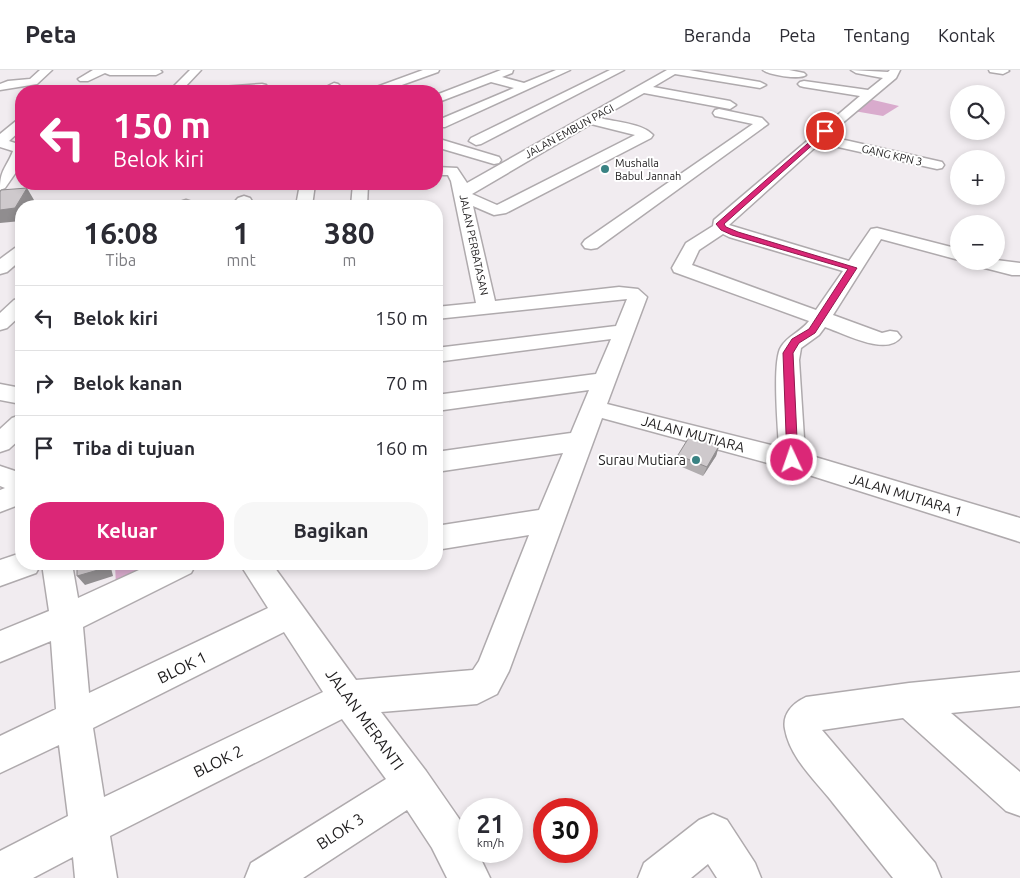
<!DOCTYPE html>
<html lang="id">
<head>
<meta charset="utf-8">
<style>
	body { margin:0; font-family:Ubuntu,sans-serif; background:#f7f7f7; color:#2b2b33; height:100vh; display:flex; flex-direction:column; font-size:19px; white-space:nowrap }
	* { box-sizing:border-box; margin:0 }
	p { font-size:16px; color:#7c7c81 }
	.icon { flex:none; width:28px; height:28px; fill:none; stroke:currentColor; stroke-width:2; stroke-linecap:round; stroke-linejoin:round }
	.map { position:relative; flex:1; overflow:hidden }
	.sheet { position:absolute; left:15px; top:130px; width:428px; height:370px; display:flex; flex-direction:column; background:#fff; border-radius:20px; box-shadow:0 2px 8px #0003 }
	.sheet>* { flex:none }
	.banner { position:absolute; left:15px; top:15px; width:428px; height:105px; border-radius:20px; box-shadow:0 2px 8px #0003; background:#db2777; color:#fff; overflow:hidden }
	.tools { position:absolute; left:950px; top:15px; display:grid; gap:10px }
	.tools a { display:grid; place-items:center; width:55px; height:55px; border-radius:50%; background:#fff; box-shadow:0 2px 8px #0003; font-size:25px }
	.speed { position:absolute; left:458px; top:728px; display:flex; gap:10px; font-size:25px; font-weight:700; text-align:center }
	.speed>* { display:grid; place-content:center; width:65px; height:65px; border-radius:50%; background:#fff; box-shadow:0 2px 8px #0003; line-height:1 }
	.speed small { font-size:12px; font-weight:400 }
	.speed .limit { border:8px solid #d22; background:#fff; color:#111 }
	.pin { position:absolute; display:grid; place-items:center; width:42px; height:42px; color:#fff; margin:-21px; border:2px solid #fff; border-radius:50%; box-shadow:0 1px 5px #0007 }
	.me { position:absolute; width:55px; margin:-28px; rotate:357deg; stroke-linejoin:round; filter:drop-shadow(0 0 4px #0008) }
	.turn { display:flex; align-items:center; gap:18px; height:105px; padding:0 15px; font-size:22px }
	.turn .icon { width:65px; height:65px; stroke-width:2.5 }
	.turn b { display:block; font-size:35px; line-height:42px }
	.eta { display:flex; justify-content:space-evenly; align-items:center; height:85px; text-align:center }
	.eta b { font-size:30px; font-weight:600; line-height:35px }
	.action { display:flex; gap:10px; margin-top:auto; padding:10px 15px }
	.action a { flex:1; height:58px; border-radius:20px; background:#db2777; color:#fff; font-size:20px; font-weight:600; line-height:58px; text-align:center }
	.action a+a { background:#f7f7f7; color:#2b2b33 }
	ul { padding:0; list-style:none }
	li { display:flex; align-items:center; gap:15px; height:65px; padding:0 15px; border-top:1px solid #e1e1e2 }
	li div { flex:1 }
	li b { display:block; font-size:19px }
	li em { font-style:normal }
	header { display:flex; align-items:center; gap:30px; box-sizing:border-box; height:70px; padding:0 25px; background:#fff; border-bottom:1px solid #e1e1e2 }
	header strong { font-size:24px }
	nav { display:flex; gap:28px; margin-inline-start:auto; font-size:18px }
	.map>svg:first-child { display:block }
	.green { fill:#d9abcd }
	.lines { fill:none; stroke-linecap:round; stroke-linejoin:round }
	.minor-casing { stroke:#afaaad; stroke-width:3 }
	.minor { fill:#fff; fill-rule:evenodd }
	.wall { fill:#b1adaf }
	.shaded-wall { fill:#908d8f }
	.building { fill:#cec9cc; stroke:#908d8f }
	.route { fill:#db2777; stroke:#8e194d }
	.poi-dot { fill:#398283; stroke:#fff; stroke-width:2 }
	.labels { text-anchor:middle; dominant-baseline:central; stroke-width:4; stroke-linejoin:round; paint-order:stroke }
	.far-street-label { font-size:11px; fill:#1d1b1c; stroke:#fff }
	.far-poi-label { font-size:11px; fill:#1d1b1c; stroke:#fff; text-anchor:start }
	.street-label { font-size:14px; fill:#1d1b1c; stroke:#fff }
	.poi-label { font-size:14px; fill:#1d1b1c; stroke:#fff; text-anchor:end }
	.near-street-label { font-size:16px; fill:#1d1b1c; stroke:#fff }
</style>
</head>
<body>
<header>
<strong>Peta</strong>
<nav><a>Beranda</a><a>Peta</a><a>Tentang</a><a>Kontak</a></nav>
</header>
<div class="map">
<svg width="1020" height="808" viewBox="0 0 1020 808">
	<rect width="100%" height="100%" fill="#f1ecf0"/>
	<g class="green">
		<path d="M869 29 899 36 883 46 854 41Z"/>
		<path d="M115 494H159L116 516Z"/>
	</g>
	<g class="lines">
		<g class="minor-casing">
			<g id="minor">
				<path d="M40 0H52L37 14 0 20V14L8 11 30 9Z"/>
				<path d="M93 0H160L162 2 156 5H110L105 3 88 11H80L78 9Z"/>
				<path d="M190 0H201L184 18H176L174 16Z"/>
				<path d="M423 0H439L438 2 385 21H369L371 19Z"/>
				<path d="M501 0H513L512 3 502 7 524 13 556 0H570L445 57H436V51L514 18 491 12 436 33V25Z"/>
				<path d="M610 0H624L481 74 476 75 469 71 471 68Z"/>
				<path d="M667 0H689L760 12 766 15 760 18 675 4 653 17 730 31 736 35 730 39 644 23 600 48C615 52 642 53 653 65L651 68 506 143 494 145 473 136 495 231 619 217 638 219 647 227 607 334 779 377C778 357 772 291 781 277 788 265 801 262 809 251L674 202 672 198 686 173 713 156 714 150 860 26 804 17 800 16 798 14 800 12 804 11 868 20 883 8 856 3 851 0 888 2 890 0H900L896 8 827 66 942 92 944 95 942 98 937 99 820 73 729 155 849 191 871 159 877 158 959 179V190L881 169 833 245 882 263 890 261 897 262 901 267C887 287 843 263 825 257L819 265 801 278 799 290 805 384 1020 448V472L790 399 602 348 509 601 497 624 477 634 381 642 426 701 460 750 469 766V781H477L490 808H447L432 778 407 740 303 808H245L251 793 386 709 342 649 110 766 117 808H75L73 787 33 808H0V781L68 746 59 675 0 703V666L56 639 51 571 0 592V561L49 541 42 494H72L78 528 152 494H196L191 503 83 557 89 623 268 538 240 494H272L356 610 473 600 479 591 529 465 436 480V456L539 440 563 383 436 402V382L571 363 589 320 436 341V325L596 304 611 269 436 292V278L616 256 627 229 436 249V237L476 233 451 111 448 105H436V97L457 98 467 113ZM591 54 635 65 497 135 472 124ZM723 164 729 167 843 201 816 240 692 195 699 180ZM284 562 323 622 104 727 93 658Z"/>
				<path d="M763 0H789L804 3 806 5C800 10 768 5 763 0Z"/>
				<path d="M989 0H1008L1009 1 1003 4 990 2Z"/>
				<path d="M334 13 338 14 345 21H333L328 16Z"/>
				<path d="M262 14 266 15 269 21H216L222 17Z"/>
				<path d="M719 39 762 48 768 54 597 178 591 179 585 178 582 174 585 170 753 54 715 46 713 43 715 40Z"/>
				<path d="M21 50V60L9 71 21 75V95L5 118 0 120C0 99 6 99 13 81L0 77V64L16 51Z"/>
				<path d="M436 68 499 87 501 90 499 93 494 94 436 77Z"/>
				<path d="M300 114H315L312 136H296Z"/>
				<path d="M353 114H368L367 136H351Z"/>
				<path d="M244 126 250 128 255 136H231L238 128Z"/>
				<path d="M186 130 192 132 193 136H177L180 132Z"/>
				<path d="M21 177V190L7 202 0 204V189L15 178Z"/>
				<path d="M996 190 1020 193V205H1012L973 195 970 191H996Z"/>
				<path d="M21 228V245L7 258 0 260V243L14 230Z"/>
				<path d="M0 314 21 318V334L0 330Z"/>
				<path d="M21 345V368L9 379 0 382V359L12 348Z"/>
				<path d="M0 396 21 403V434L0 442V420L5 418 0 416Z"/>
				<path d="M21 483V494H41L36 503 0 516V490Z"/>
				<path d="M1020 602V636L951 643 1020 702V746L1006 741 903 648 822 660 935 793 941 808H893C873 783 853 758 833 733 816 711 790 688 785 659 782 644 793 633 806 627L909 613Z"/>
				<path d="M713 744 727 750 755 793 761 808H717L708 794 691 808H638L644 793 699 750Z"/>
			</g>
		</g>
		<use href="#minor" class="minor"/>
	</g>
	<path class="wall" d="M719 376 716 386 703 406 675 394 678 385Z"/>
	<g class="shaded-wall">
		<path d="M27 118 34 130 31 136H21V151L0 153V140Z"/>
		<path d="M719 376 716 386 703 406 707 397Z"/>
		<path d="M104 494H110L113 506 85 515 77 506Z"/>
	</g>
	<g class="building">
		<path d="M27 118 15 138 0 140V122L1 120Z"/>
		<path d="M691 364 719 376 707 397 678 385Z"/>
		<path d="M77 494H104L105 498 77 506Z"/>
	</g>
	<path class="route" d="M823 60 828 61 724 154 726 157 738 162 857 198 815 263 799 273 793 283 798 390 792 394 787 390 783 283 792 269 809 259 848 199 732 165 721 160 716 154Z"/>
	<g class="poi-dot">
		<circle cx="605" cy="99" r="5"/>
		<circle cx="696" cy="390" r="5"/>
	</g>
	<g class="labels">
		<g class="far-street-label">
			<text transform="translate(569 61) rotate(-29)">JALAN EMBUN PAGI</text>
			<text transform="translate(892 85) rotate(13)">GANG KPN 3</text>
			<text transform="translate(474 175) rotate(78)">JALAN PERBATASAN</text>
		</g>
		<g class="far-poi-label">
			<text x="615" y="93">Mushalla<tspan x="615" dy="13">Babul Jannah</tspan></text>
		</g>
		<g class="street-label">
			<text transform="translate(693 364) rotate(15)">JALAN MUTIARA</text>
			<text transform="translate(906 425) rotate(17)">JALAN MUTIARA 1</text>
		</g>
		<g class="poi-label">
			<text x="686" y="390">Surau Mutiara</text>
		</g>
		<g class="near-street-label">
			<text transform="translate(182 597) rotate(-26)">BLOK 1</text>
			<text transform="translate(365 649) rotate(54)">JALAN MERANTI</text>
			<text transform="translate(218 691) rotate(-26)">BLOK 2</text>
			<text transform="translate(340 761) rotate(-33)">BLOK 3</text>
		</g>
	</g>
</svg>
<div class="tools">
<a><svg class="icon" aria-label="search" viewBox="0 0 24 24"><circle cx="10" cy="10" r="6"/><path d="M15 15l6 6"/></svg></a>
<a>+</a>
<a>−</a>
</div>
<div class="speed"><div>21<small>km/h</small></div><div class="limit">30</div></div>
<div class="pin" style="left:825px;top:61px;background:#d93025"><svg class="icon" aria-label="arrive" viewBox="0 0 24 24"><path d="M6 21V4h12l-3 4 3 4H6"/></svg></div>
<svg class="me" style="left:792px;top:390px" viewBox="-20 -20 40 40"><circle r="17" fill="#db2777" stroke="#fff" stroke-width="3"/><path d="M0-11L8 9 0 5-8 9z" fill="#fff"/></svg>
<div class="banner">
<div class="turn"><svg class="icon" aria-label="left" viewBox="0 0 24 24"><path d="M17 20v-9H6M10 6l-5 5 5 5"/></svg><div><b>150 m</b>Belok kiri</div></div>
</div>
<section class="sheet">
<div class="eta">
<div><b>16:08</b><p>Tiba</p></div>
<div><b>1</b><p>mnt</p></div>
<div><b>380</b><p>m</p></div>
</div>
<ul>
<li><svg class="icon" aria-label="left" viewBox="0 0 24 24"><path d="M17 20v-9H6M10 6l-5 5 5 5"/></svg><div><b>Belok kiri</b></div><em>150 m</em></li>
<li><svg class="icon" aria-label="right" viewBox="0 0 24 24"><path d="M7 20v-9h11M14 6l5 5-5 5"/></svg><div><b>Belok kanan</b></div><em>70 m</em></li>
<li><svg class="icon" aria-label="arrive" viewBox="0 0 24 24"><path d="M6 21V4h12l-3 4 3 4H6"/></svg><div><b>Tiba di tujuan</b></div><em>160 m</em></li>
</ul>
<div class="action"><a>Keluar</a><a>Bagikan</a></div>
</section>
</div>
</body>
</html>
